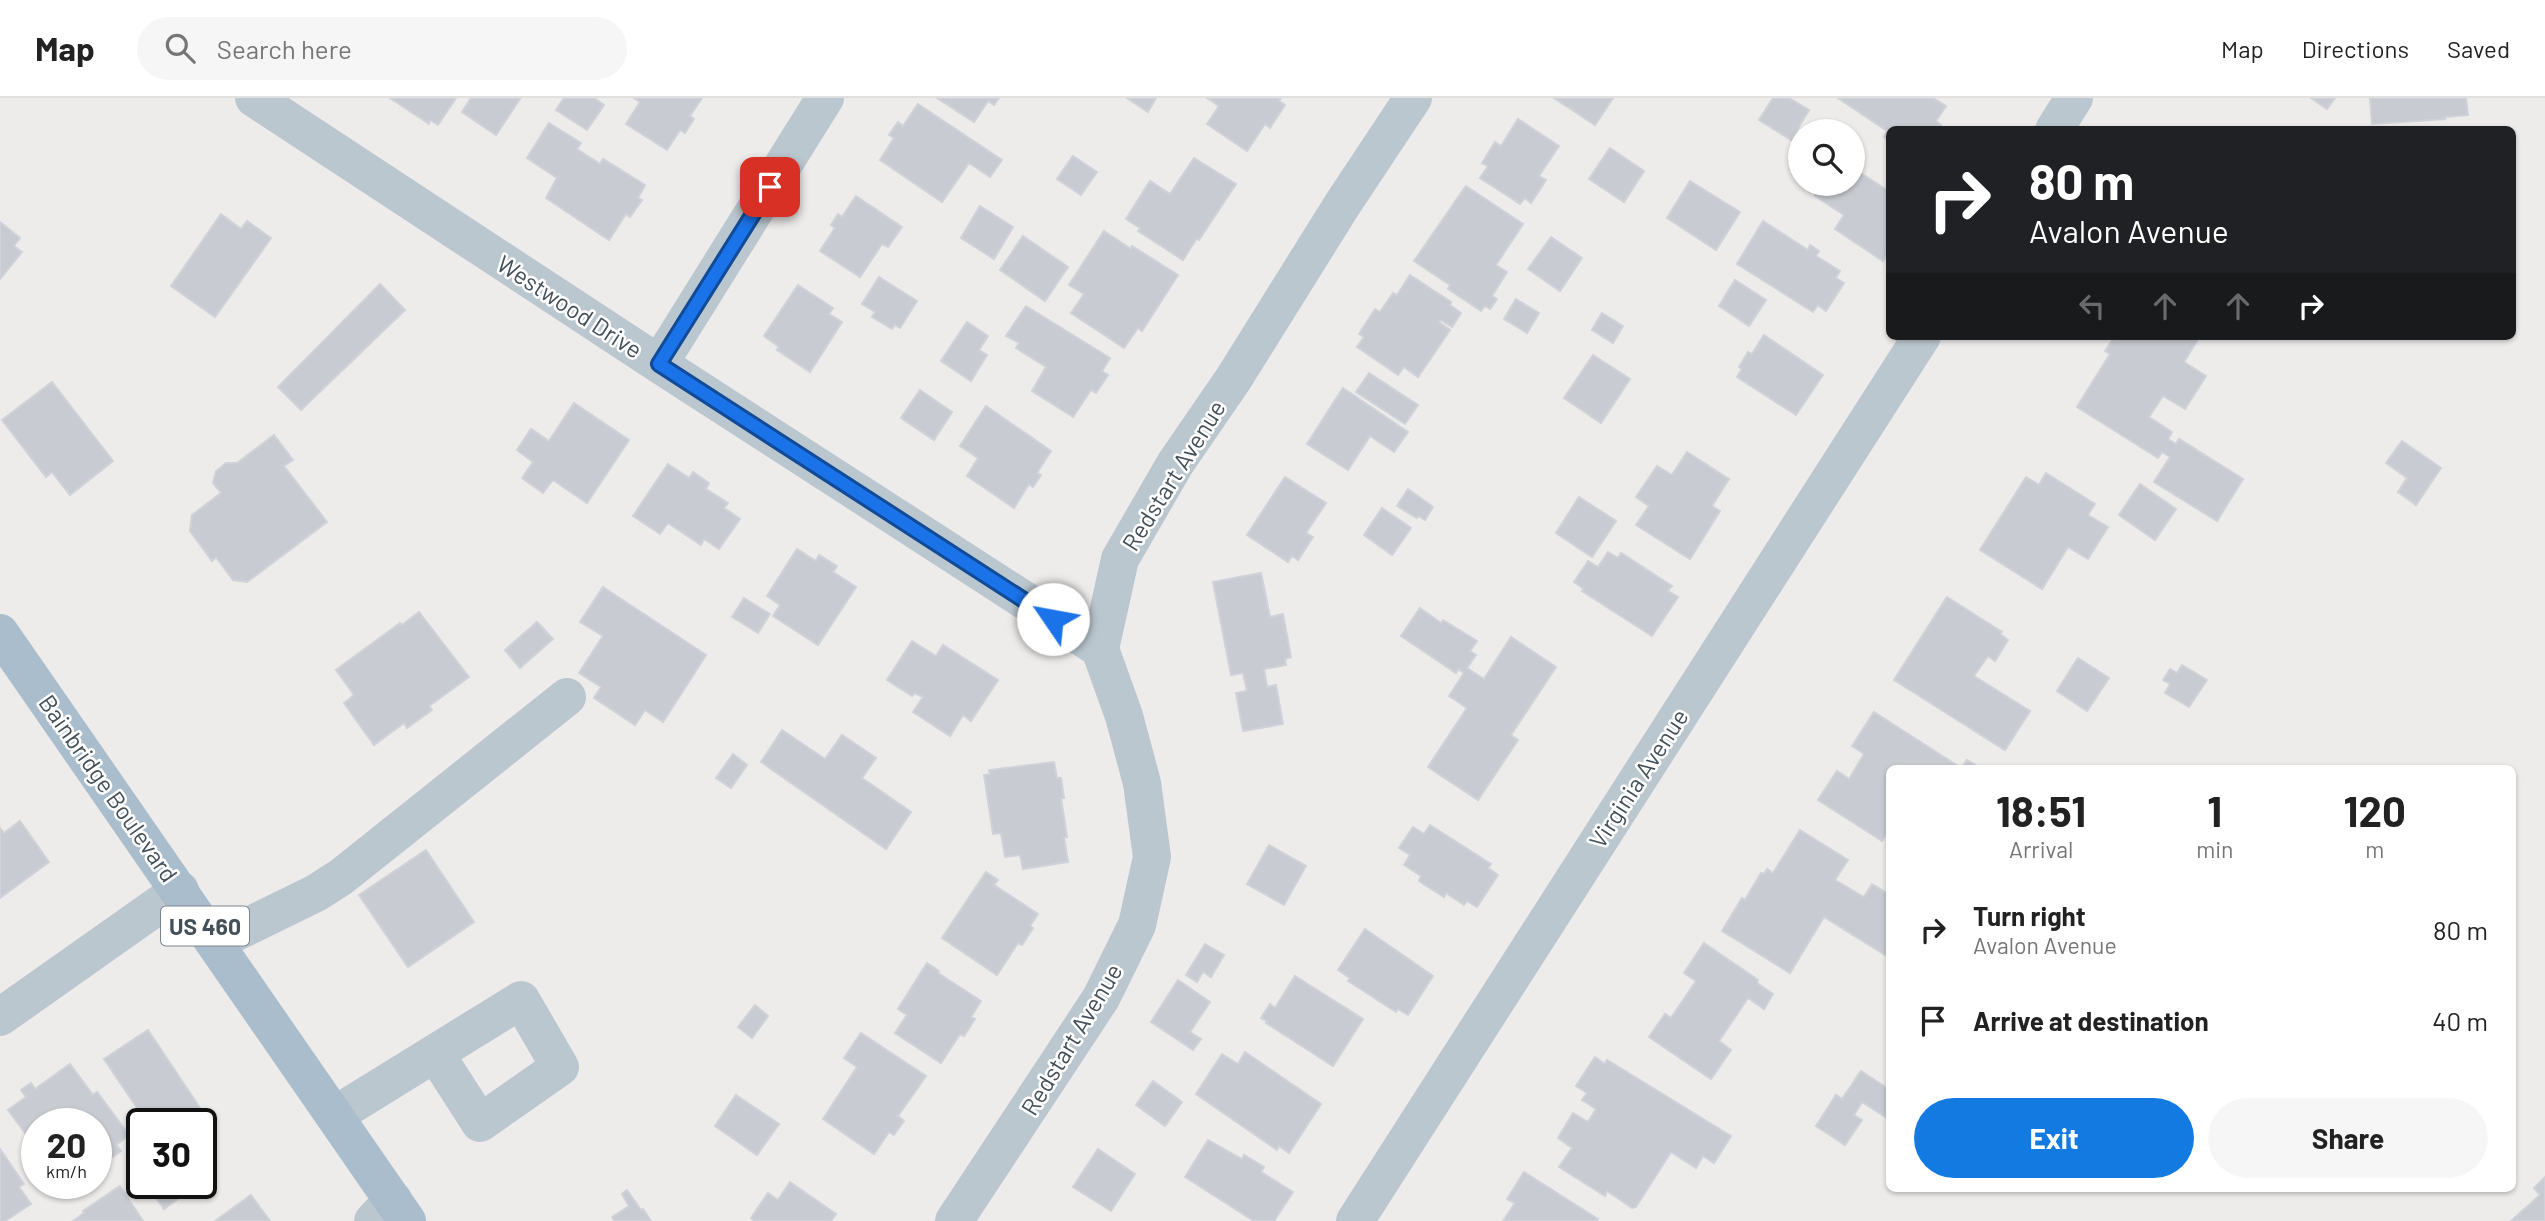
<!DOCTYPE html>
<html lang="en">
<head>
<meta charset="utf-8">
<style>
	body { margin:0; font-family:Barlow,sans-serif; background:#f6f6f6; color:#222; height:100vh; display:flex; flex-direction:column; font-size:26px; white-space:nowrap }
	* { box-sizing:border-box; margin:0 }
	p { font-size:23px; color:#767676 }
	.icon { flex:none; width:38px; height:38px; fill:none; stroke:currentColor; stroke-width:2; stroke-linecap:round; stroke-linejoin:round }
	.map { position:relative; flex:1; overflow:hidden }
	.sheet { position:absolute; left:1886px; top:667px; width:630px; height:427px; display:flex; flex-direction:column; background:#fff; border-radius:10px; box-shadow:0 2px 5px #0004 }
	.sheet>* { flex:none }
	.banner { position:absolute; left:1886px; top:28px; width:630px; height:214px; border-radius:10px; box-shadow:0 2px 5px #0004; background:#202124; color:#fff; overflow:hidden }
	.buttons { position:absolute; left:1788px; top:21px; display:grid; gap:14px }
	.buttons a { display:grid; place-items:center; width:77px; height:77px; border-radius:50%; background:#fff; box-shadow:0 2px 5px #0004; font-size:35px }
	.speed { position:absolute; left:21px; top:1010px; display:flex; gap:14px; font-size:35px; font-weight:700; text-align:center }
	.speed>* { display:grid; place-content:center; width:91px; height:91px; border-radius:50%; background:#fff; box-shadow:0 2px 5px #0004; line-height:1 }
	.speed small { font-size:18px; font-weight:400 }
	.speed .limit { border:4px solid #111; border-radius:10px; background:#fff; color:#111 }
	.pin { position:absolute; display:grid; place-items:center; width:60px; height:60px; color:#fff; margin:-30px; border-radius:14px; box-shadow:0 4px 10px #0006 }
	.me { position:absolute; width:77px; margin:-38px; rotate:303deg; stroke-linejoin:round; filter:drop-shadow(0 0 5px #0008) }
	.turn { display:flex; align-items:center; gap:24px; height:147px; padding:0 28px; font-size:32px }
	.turn .icon { width:91px; height:91px; stroke-width:2.5 }
	.turn b { display:block; font-size:49px; line-height:60px }
	.lanes { display:flex; align-items:center; height:66px; padding:0 28px; background:#0003; justify-content:center; gap:35px; direction:ltr }
	.lanes .off { opacity:.35 }
	.eta { display:flex; justify-content:space-evenly; align-items:center; height:119px; text-align:center }
	.eta b { font-size:42px; font-weight:700; line-height:49px }
	.action { display:flex; gap:14px; margin-top:auto; padding:14px 28px }
	.action a { flex:1; height:80px; border-radius:42px; background:#127ae1; color:#fff; font-size:28px; font-weight:700; line-height:80px; text-align:center }
	.action a+a { background:#f6f6f6; color:#222 }
	ul { padding:0; list-style:none }
	li { display:flex; align-items:center; gap:21px; height:91px; padding:0 28px }
	li div { flex:1 }
	li b { display:block; font-size:26px }
	li em { font-style:normal }
	header { display:flex; align-items:center; gap:42px; box-sizing:border-box; height:98px; padding:0 35px; background:#fff; border-bottom:2px solid #e0e0e0 }
	header strong { font-size:33px }
	nav { display:flex; gap:38px; margin-inline-start:auto; font-size:24px }
	.search { width:490px; height:63px; background:#f6f6f6; display:flex; align-items:center; gap:18px; box-sizing:border-box; padding:0 24px; border-radius:38px; color:#767676; font-size:26px }
	.map>svg:first-child { display:block }
	.building { fill:#c8cbd1; stroke:#cfd2d8; stroke-width:2 }
	.lines { fill:none; stroke-linecap:round; stroke-linejoin:round }
	.minor { stroke:#bbc7cf; stroke-width:38 }
	.major { stroke:#a9bdcc; stroke-width:38 }
	.route-casing { stroke:#114b97; stroke-width:18 }
	.route { stroke:#1a73e8; stroke-width:12 }
	.labels { text-anchor:middle; dominant-baseline:central; stroke-width:5; stroke-linejoin:round; paint-order:stroke }
	.shield { fill:#fff; stroke:#7b848b; stroke-width:2 }
	.shield-label { font-size:23px; font-weight:bold; fill:#435059 }
	.street-label { font-size:24px; fill:#435059; stroke:#fff }
</style>
</head>
<body>
<header>
<strong>Map</strong>
<div class="search"><svg class="icon" aria-label="search" viewBox="0 0 24 24"><circle cx="10" cy="10" r="6"/><path d="M15 15l6 6"/></svg>Search here</div>
<nav><a>Map</a><a>Directions</a><a>Saved</a></nav>
</header>
<div class="map">
<svg width="2545" height="1123" viewBox="0 0 2545 1123">
	<rect width="100%" height="100%" fill="#eeebeb"/>
	<g class="building">
		<path d="M390 0H456L438 27 430 22 429 26Z"/>
		<path d="M471 0H519L520 1 496 37 462 14Z"/>
		<path d="M564 0H594L604 7 587 32 556 12Z"/>
		<path d="M634 0H702L690 18 694 21 685 35 680 32 667 52 626 26 640 4Z"/>
		<path d="M937 0H999L994 7 988 3 974 24Z"/>
		<path d="M1127 0H1156L1148 14Z"/>
		<path d="M1207 0H1281L1279 3 1285 7 1270 30 1265 26 1247 53 1207 26 1219 8Z"/>
		<path d="M1554 0H1613L1595 27Z"/>
		<path d="M1773 0H1789L1809 12 1791 42 1759 22Z"/>
		<path d="M1838 0H1933L1946 8 1936 23 1941 27 1938 32H1890V43L1884 39 1887 33Z"/>
		<path d="M2311 0H2335L2327 11Z"/>
		<path d="M2370 0H2466L2468 17 2444 19 2445 21 2372 26Z"/>
		<path d="M918 6 1002 62 990 79 969 65 942 104 880 62 894 40 889 37 898 24 903 28Z"/>
		<path d="M1518 21 1559 48 1539 78 1546 82 1531 105 1525 100 1520 106 1480 80 1488 68 1482 65 1495 44 1501 48Z"/>
		<path d="M549 25 581 45 577 51 600 66 603 61 645 87 638 100 642 102 630 119 626 116 609 142 546 100 557 80 527 60Z"/>
		<path d="M1610 50 1644 73 1624 104 1589 81Z"/>
		<path d="M1073 58 1097 74 1081 97 1057 81Z"/>
		<path d="M1194 60 1236 86 1199 142 1197 140 1183 162 1138 133 1140 130 1126 121 1150 83 1170 96Z"/>
		<path d="M1853 70 1890 94V152L1883 163 1835 131 1844 117 1815 98 1823 86H1853Z"/>
		<path d="M1690 83 1740 114 1716 152 1667 120Z"/>
		<path d="M1466 88 1523 126 1496 167 1507 174 1492 198 1497 201 1490 211 1485 208 1481 213 1448 191 1450 187 1414 163Z"/>
		<path d="M856 98 902 129 888 149 882 146 860 179 820 153 835 130 831 127 838 116 842 119Z"/>
		<path d="M980 108 1013 129 994 161 961 140Z"/>
		<path d="M221 116 241 131 247 123 271 140 215 219 171 188Z"/>
		<path d="M1763 123 1808 152 1810 147 1819 153 1816 158 1840 173 1836 180 1844 185 1826 213 1818 207 1813 214 1737 166Z"/>
		<path d="M0 124 20 140 14 148 22 154 0 181Z"/>
		<path d="M1104 133 1131 151 1132 148 1178 177 1142 233 1138 230 1124 250 1071 215 1084 196 1069 187Z"/>
		<path d="M1023 138 1068 169 1045 203 1000 172Z"/>
		<path d="M1551 139 1582 160 1560 193 1528 171Z"/>
		<path d="M1410 177 1451 204 1450 207 1461 215 1452 229 1441 222 1439 224 1450 232 1418 279 1404 269 1398 277 1357 249 1364 239 1359 236 1375 211 1380 214 1393 195 1397 197Z"/>
		<path d="M879 179 917 203 900 230 895 227 892 231 872 219 875 214 862 206Z"/>
		<path d="M1735 182 1766 202 1749 228 1719 208Z"/>
		<path d="M380 186 405 212 301 312 278 289Z"/>
		<path d="M798 187 833 210 829 216 842 224 810 274 777 252 779 249 764 238Z"/>
		<path d="M1516 201 1539 215 1527 235 1504 221Z"/>
		<path d="M1026 208 1110 260 1102 273 1108 277 1096 295 1091 292 1073 319 1032 293 1046 269 1016 250 1019 245 1006 238Z"/>
		<path d="M1602 215 1623 228 1613 245 1592 232Z"/>
		<path d="M967 224 988 238 979 252 987 257 971 283 941 263Z"/>
		<path d="M1764 237 1823 277 1796 317 1737 279 1742 271 1739 269 1748 254 1752 256Z"/>
		<path d="M2115 238H2200L2184 264 2206 278 2185 311 2163 298 2149 319 2172 334 2168 341 2176 346 2179 341 2243 381 2217 423 2154 384 2170 359 2162 354 2158 360 2077 309 2110 256 2105 253Z"/>
		<path d="M1593 257 1630 281 1601 325 1564 300Z"/>
		<path d="M1369 275 1418 307 1405 326 1356 294Z"/>
		<path d="M52 284 113 363 70 397 52 374 46 379 2 322Z"/>
		<path d="M1343 290 1408 334 1394 354 1370 338 1348 372 1307 346Z"/>
		<path d="M920 292 952 314 934 342 901 320Z"/>
		<path d="M574 305 629 342 587 405 553 382 543 395 522 380 533 364 517 352 531 331 549 343Z"/>
		<path d="M986 308 1051 353 1037 375 1041 377 1033 389 1029 386 1014 410 967 378 978 360 960 348Z"/>
		<path d="M274 337 293 362 284 368 327 424 247 484 233 482 216 459 212 463 190 433 192 417 221 395 213 385 216 373 226 365H237Z"/>
		<path d="M2402 343 2441 370 2416 407 2398 394 2407 380 2386 365Z"/>
		<path d="M1687 354 1729 381 1712 408 1720 413 1690 461 1636 427 1649 408 1636 399 1657 368 1672 377Z"/>
		<path d="M668 366 689 380 693 374 709 385 706 391 728 405 724 410 740 421 719 451 704 441 701 447 668 425 660 436 633 418Z"/>
		<path d="M2046 375 2095 406 2088 417 2108 429 2088 461 2068 449 2042 491 1980 452 2026 379 2039 387Z"/>
		<path d="M1285 379 1326 405 1306 435 1313 439 1298 462 1292 458 1288 464 1247 437Z"/>
		<path d="M2140 386 2176 411 2155 442 2119 417Z"/>
		<path d="M1408 391 1433 409 1425 422 1418 418 1417 420 1397 408Z"/>
		<path d="M1579 399 1616 423 1592 459 1556 435Z"/>
		<path d="M1382 410 1411 430 1392 457 1364 437Z"/>
		<path d="M797 451 816 463 819 457 837 468 833 474 856 489 818 547 773 518 780 507 767 498Z"/>
		<path d="M1608 454 1618 460 1621 455 1672 488 1668 493 1678 499 1652 538 1582 493 1584 491 1574 484 1588 463 1598 469Z"/>
		<path d="M1261 475 1270 519 1283 516 1291 559 1285 561 1286 567 1264 571 1267 589 1276 587 1283 626 1243 633 1236 595 1247 593 1243 575 1231 577 1213 484Z"/>
		<path d="M603 489 706 557 663 624 645 612 635 627 594 600 601 589 579 575 603 538 580 524Z"/>
		<path d="M1947 499 2002 534 2000 536 2008 542 1995 563 1988 558 1974 578 2030 613 2005 652 1894 582Z"/>
		<path d="M744 500 770 516 758 535 732 519Z"/>
		<path d="M1420 510 1441 525 1443 522 1477 543 1470 553 1476 557 1467 570 1484 581 1511 539 1556 569 1511 637 1518 642 1478 702 1428 669 1467 610 1449 598 1464 575 1458 571 1456 575 1401 538Z"/>
		<path d="M419 514 469 579 429 608 432 612 407 630 404 625 374 647 344 605 354 597 336 572 400 525 402 527Z"/>
		<path d="M537 524 553 541 520 570 505 552Z"/>
		<path d="M912 543 936 558 943 547 998 582 971 623 963 617 950 638 913 614 923 599 915 595 912 598 887 582Z"/>
		<path d="M2078 560 2109 580 2087 613 2057 593Z"/>
		<path d="M2182 567 2207 582 2189 609 2165 595 2170 586 2163 582 2170 571 2177 575Z"/>
		<path d="M1874 614 1961 670 1967 662 1980 670H1890V731L1882 743 1818 702 1837 673 1849 681 1864 656 1852 648Z"/>
		<path d="M782 632 825 661 842 637 876 660 862 680 911 714 886 751 761 664Z"/>
		<path d="M733 656 747 667 731 690 716 680Z"/>
		<path d="M1054 664 1057 680H1061L1064 700H1061L1067 739H1064L1068 764 1023 771 1020 757 1005 759 1001 735 993 736 984 677 990 676 989 672Z"/>
		<path d="M20 723 49 764 0 800V730L4 735Z"/>
		<path d="M1430 727 1491 766 1488 770 1498 777 1477 809 1467 803 1464 807 1446 795 1444 799 1419 783 1421 778 1404 767 1410 757 1399 750 1413 729 1424 736Z"/>
		<path d="M1800 732 1848 762 1835 782 1864 799 1872 786 1890 797V860L1824 819 1790 875 1722 833 1742 800 1745 802 1761 775 1764 776 1767 771 1773 775Z"/>
		<path d="M1269 747 1306 768 1284 807 1247 786Z"/>
		<path d="M426 752 474 824 408 869 359 797Z"/>
		<path d="M986 774 998 782 994 787 1038 816 1030 828 1033 830 1022 847 1018 845 997 877 942 840Z"/>
		<path d="M1365 831 1433 878 1408 917 1398 911 1396 914 1348 883 1350 880 1338 872Z"/>
		<path d="M1704 845 1758 882 1757 885 1773 896 1764 911 1748 900 1719 943 1731 952 1711 981 1649 939 1665 916 1671 920 1696 883 1684 875Z"/>
		<path d="M1205 846 1224 857 1211 879 1203 874 1197 884 1186 877Z"/>
		<path d="M927 865 939 873 938 875 981 903 971 919 975 921 964 938 960 936 941 965 895 935 907 917 898 911Z"/>
		<path d="M1295 878 1363 921 1333 968 1266 925 1267 923 1261 920 1270 906 1275 910Z"/>
		<path d="M1178 882 1210 904 1190 934 1201 941 1193 952 1151 924Z"/>
		<path d="M755 907 768 918 752 940 738 929Z"/>
		<path d="M148 932 202 1013 183 1026H148L104 961Z"/>
		<path d="M861 935 926 978 898 1018 904 1023 894 1037 889 1034 874 1056 823 1021 857 969 844 960Z"/>
		<path d="M1245 954 1321 1006 1289 1055 1279 1048 1277 1052 1196 996 1222 956 1238 966Z"/>
		<path d="M1595 959 1605 966 1607 962 1731 1038 1714 1065 1703 1058 1696 1070 1671 1054 1636 1109 1632 1110 1607 1093 1605 1098 1559 1069 1572 1050 1558 1040 1573 1015 1588 1024 1596 1011 1582 1002 1587 995 1576 988Z"/>
		<path d="M70 966 93 997 97 994 129 1037 116 1047 121 1053 107 1063 105 1061 96 1068V1026H37V1051L8 1012 26 999 21 992 31 985 35 991Z"/>
		<path d="M1861 973 1890 992V1015L1887 1020 1862 1004 1854 1017 1862 1022 1845 1047 1816 1028 1836 997 1842 1001Z"/>
		<path d="M1153 983 1182 1004 1165 1028 1136 1007Z"/>
		<path d="M736 997 779 1026 757 1057 715 1028Z"/>
		<path d="M1208 1042 1242 1061 1244 1057 1264 1069 1261 1074 1293 1094 1274 1123H1254L1185 1079Z"/>
		<path d="M0 1051 24 1086 19 1089 31 1106 5 1123H0Z"/>
		<path d="M1098 1051 1135 1076 1111 1113 1073 1089Z"/>
		<path d="M1524 1074 1598 1121 1597 1123H1503L1515 1105 1507 1101Z"/>
		<path d="M2545 1079V1123H2511L2540 1097 2534 1090Z"/>
		<path d="M790 1084 836 1116 831 1123H755L751 1120 768 1095 778 1102Z"/>
		<path d="M152 1085H168L179 1100 164 1111 148 1088Z"/>
		<path d="M120 1088 143 1123H73L84 1115 83 1113Z"/>
		<path d="M627 1092 641 1112 643 1111 651 1123H615L612 1119 629 1108 622 1096Z"/>
		<path d="M251 1097 270 1123H215Z"/>
	</g>
	<g class="lines">
		<g class="minor">
			<path d="M254 0 659 266 1100 551"/>
			<path d="M2054 32 2074 0"/>
			<path d="M659 266 825 0"/>
			<path d="M216 844 316 795 341 779 567 599"/>
			<path d="M0 919 180 792"/>
			<path d="M335 1017 521 902 560 969 480 1025 435 955"/>
			<path d="M373 1123 393 1102"/>
			<path d="M954 1123 1101 900 1137 827 1152 759 1142 685 1124 618 1100 551 1120 461 1175 366 1234 280 1342 107 1413 0"/>
			<path d="M1355 1123 1922 238"/>
		</g>
		<path class="major" d="M0 535 407 1123"/>
	</g>
	<g class="lines">
		<g class="route-casing">
			<path id="route" d="M770 89 659 266 1053 521"/>
		</g>
		<use href="#route" class="route"/>
	</g>
	<g class="labels">
		<rect class="shield" x="161" y="808.5" width="88" height="39" rx="5"/>
		<g class="shield-label">
			<text x="205" y="828">US 460</text>
		</g>
		<g class="street-label">
			<text transform="translate(570 208) rotate(33)">Westwood Drive</text>
			<text transform="translate(1173 377) rotate(-58)">Redstart Avenue</text>
			<text transform="translate(1638 680) rotate(-57)">Virginia Avenue</text>
			<text transform="translate(109 690) rotate(55)">Bainbridge Boulevard</text>
			<text transform="translate(1071 941) rotate(-59)">Redstart Avenue</text>
		</g>
	</g>
</svg>
<div class="buttons">
<a><svg class="icon" aria-label="search" viewBox="0 0 24 24"><circle cx="10" cy="10" r="6"/><path d="M15 15l6 6"/></svg></a>
</div>
<div class="speed"><div>20<small>km/h</small></div><div class="limit">30</div></div>
<div class="pin" style="left:770px;top:89px;background:#d93025"><svg class="icon" aria-label="arrive" viewBox="0 0 24 24"><path d="M6 21V4h12l-3 4 3 4H6"/></svg></div>
<svg class="me" style="left:1053px;top:521px" viewBox="-20 -20 40 40"><circle r="19" fill="#fff"/><path d="M0-13L10 11 0 6-10 11z" fill="#1a73e8"/></svg>
<div class="banner">
<div class="turn"><svg class="icon" aria-label="right" viewBox="0 0 24 24"><path d="M7 20v-9h11M14 6l5 5-5 5"/></svg><div><b>80 m</b>Avalon Avenue</div></div>
<div class="lanes"><svg class="icon off" aria-label="left" viewBox="0 0 24 24"><path d="M17 20v-9H6M10 6l-5 5 5 5"/></svg><svg class="icon off" aria-label="ahead" viewBox="0 0 24 24"><path d="M12 20V5M6 11l6-6 6 6"/></svg><svg class="icon off" aria-label="ahead" viewBox="0 0 24 24"><path d="M12 20V5M6 11l6-6 6 6"/></svg><svg class="icon" aria-label="right" viewBox="0 0 24 24"><path d="M7 20v-9h11M14 6l5 5-5 5"/></svg></div>
</div>
<section class="sheet">
<div class="eta">
<div><b>18:51</b><p>Arrival</p></div>
<div><b>1</b><p>min</p></div>
<div><b>120</b><p>m</p></div>
</div>
<ul>
<li><svg class="icon" aria-label="right" viewBox="0 0 24 24"><path d="M7 20v-9h11M14 6l5 5-5 5"/></svg><div><b>Turn right</b><p>Avalon Avenue</p></div><em>80 m</em></li>
<li><svg class="icon" aria-label="arrive" viewBox="0 0 24 24"><path d="M6 21V4h12l-3 4 3 4H6"/></svg><div><b>Arrive at destination</b></div><em>40 m</em></li>
</ul>
<div class="action"><a>Exit</a><a>Share</a></div>
</section>
</div>
</body>
</html>
